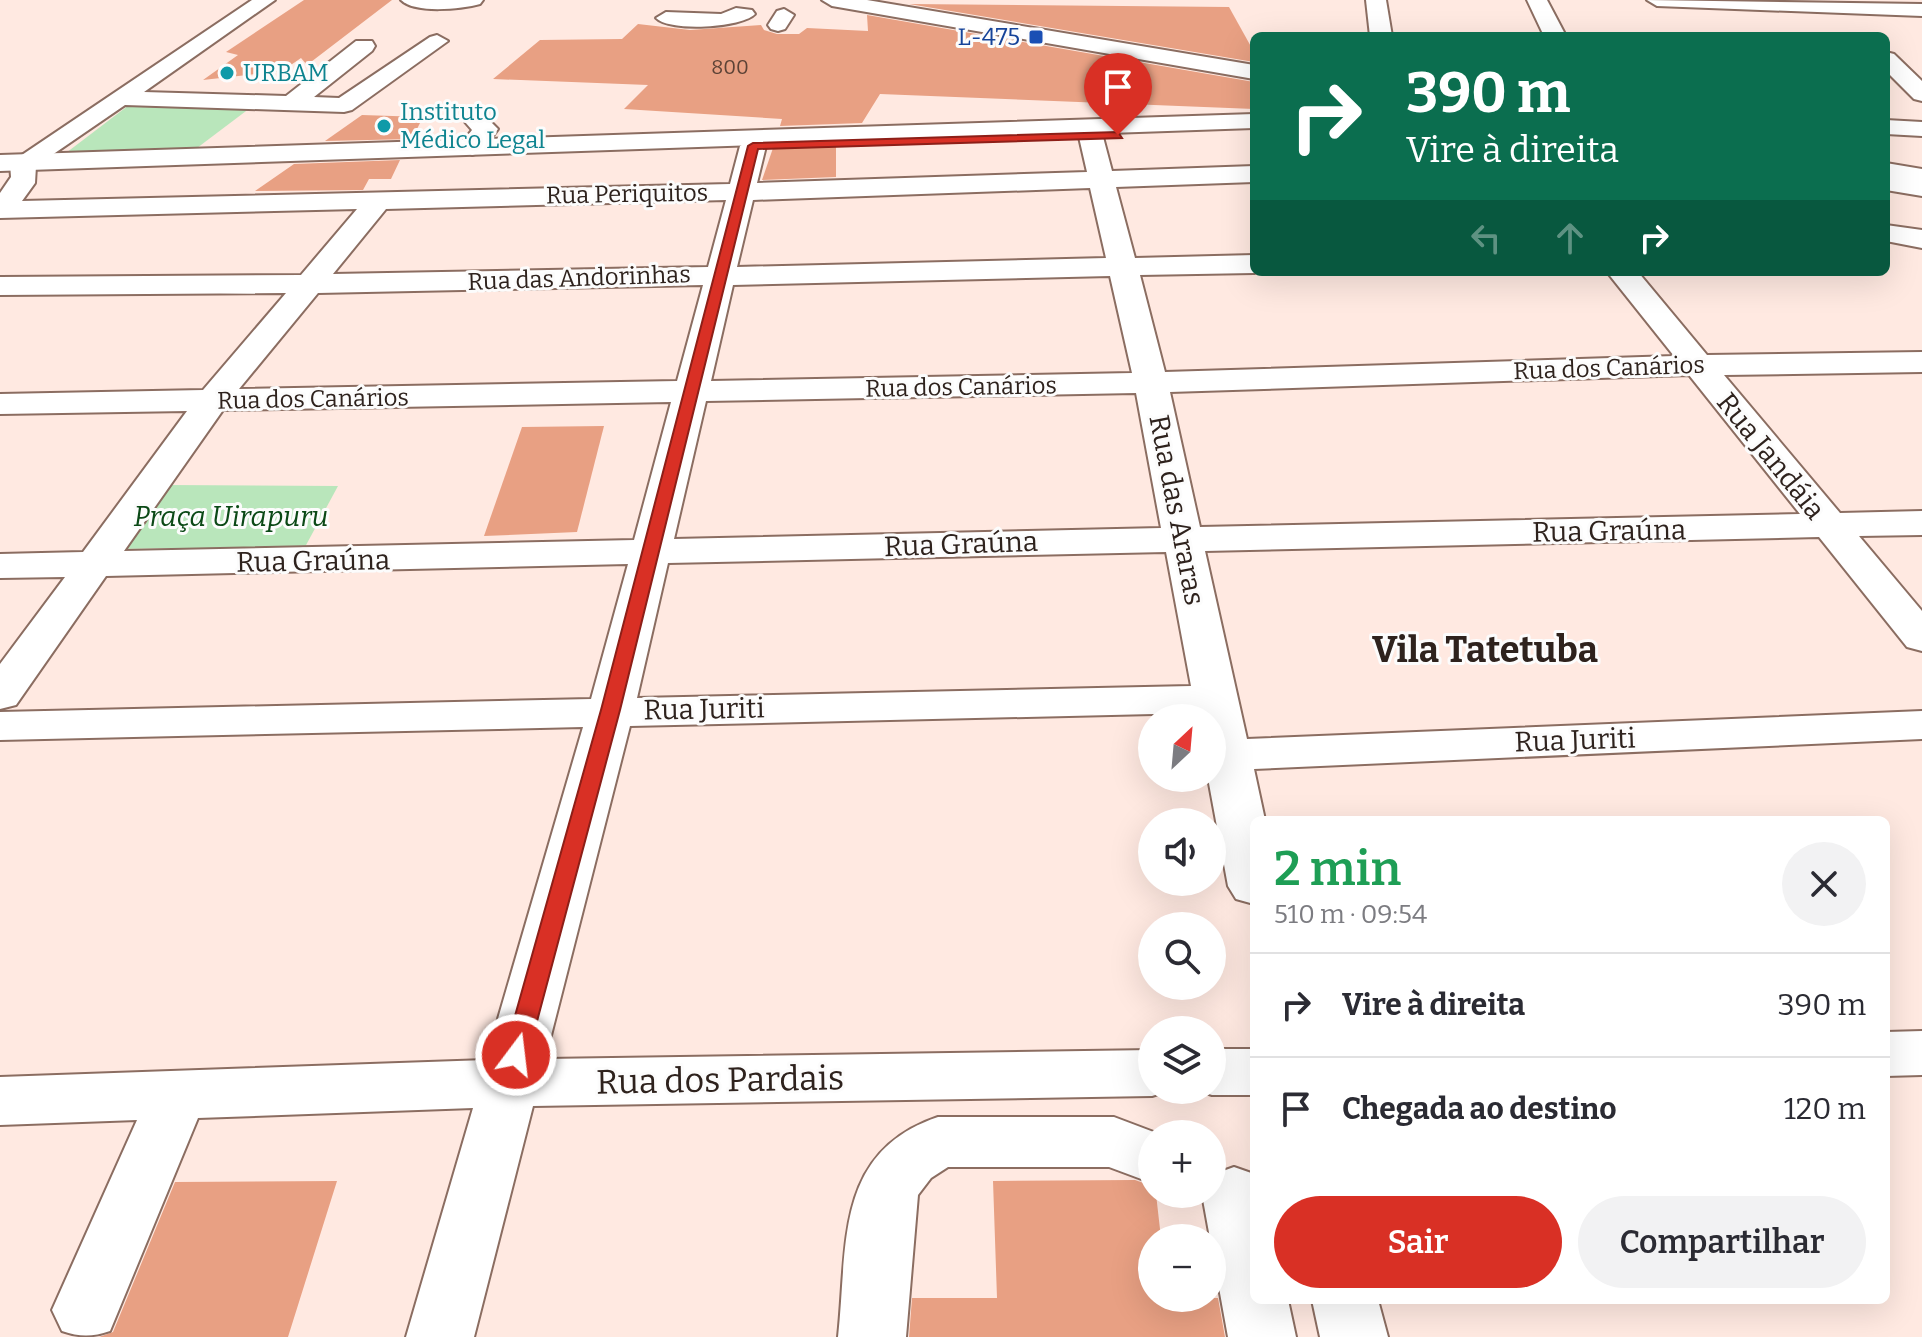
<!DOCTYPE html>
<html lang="pt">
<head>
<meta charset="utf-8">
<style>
	body { margin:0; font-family:Bitter,serif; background:#f2f2f3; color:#2b2b33; height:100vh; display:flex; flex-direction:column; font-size:30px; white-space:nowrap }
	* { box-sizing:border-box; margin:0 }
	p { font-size:26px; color:#7c7c81 }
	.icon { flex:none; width:44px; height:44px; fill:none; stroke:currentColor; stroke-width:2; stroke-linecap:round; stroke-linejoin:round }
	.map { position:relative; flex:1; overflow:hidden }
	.side { position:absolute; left:1250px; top:816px; width:640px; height:488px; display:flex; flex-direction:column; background:#fff; border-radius:12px; box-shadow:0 8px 32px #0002 }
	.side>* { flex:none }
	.guide { position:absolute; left:1250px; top:32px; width:640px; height:244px; border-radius:12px; box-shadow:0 8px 32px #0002; background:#0b6e4f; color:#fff; overflow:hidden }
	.needle { width:52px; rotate:26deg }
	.tools { position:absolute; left:1138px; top:704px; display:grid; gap:16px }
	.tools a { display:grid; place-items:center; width:88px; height:88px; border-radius:50%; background:#fff; box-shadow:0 8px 32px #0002; font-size:40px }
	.pin { position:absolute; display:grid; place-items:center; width:68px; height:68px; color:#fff; margin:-82px -34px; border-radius:50% 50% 50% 0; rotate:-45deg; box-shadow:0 0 8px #0007 }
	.pin .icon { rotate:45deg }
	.me { position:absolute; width:88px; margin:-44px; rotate:15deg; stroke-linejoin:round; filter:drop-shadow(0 0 6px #0008) }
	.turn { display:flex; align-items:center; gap:28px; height:168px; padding:0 24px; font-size:36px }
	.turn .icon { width:104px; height:104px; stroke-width:2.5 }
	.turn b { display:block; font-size:56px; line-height:68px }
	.lanes { display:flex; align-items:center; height:76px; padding:0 24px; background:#0003; justify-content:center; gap:40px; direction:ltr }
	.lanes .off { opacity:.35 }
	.round { display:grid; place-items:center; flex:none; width:84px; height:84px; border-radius:42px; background:#f2f2f3 }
	.summary { display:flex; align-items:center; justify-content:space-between; height:136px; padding:0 24px }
	h1 { font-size:48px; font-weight:600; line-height:60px; color:#1e9e55 }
	.cta { display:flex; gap:16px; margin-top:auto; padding:16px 24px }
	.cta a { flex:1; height:92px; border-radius:48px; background:#d93025; color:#fff; font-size:32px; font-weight:600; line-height:92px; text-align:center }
	.cta a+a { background:#f2f2f3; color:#2b2b33 }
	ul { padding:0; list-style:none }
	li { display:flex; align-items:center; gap:24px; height:104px; padding:0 24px; border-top:2px solid #e1e1e2 }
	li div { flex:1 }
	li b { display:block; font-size:30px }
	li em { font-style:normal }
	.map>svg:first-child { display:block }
	.green { fill:#b9e6bb }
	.building { fill:#e8a083 }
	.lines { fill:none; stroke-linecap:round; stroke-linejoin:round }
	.minor-casing { stroke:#8b6d61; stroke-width:4 }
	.major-casing { stroke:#8b6d61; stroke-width:4 }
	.minor { fill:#fff; fill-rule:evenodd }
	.major { fill:#fff; fill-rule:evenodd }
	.route { fill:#d93025; stroke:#8d1f18; stroke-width:2 }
	.transit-dot { fill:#1a4fb4; stroke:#fcfcfc; stroke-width:3 }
	.culture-dot { fill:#0f9aa8; stroke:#fcfcfc; stroke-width:3 }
	.labels { text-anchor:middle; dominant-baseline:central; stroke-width:6; stroke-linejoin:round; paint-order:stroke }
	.far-number-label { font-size:20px; fill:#5c4236 }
	.far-transit-label { font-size:24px; fill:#164399; stroke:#fcfcfc; text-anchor:end }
	.far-culture-label { font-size:24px; fill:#0d838f; stroke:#fcfcfc; text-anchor:start }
	.far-street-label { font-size:24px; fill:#2e221d; stroke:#fcfcfc }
	.street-label { font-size:28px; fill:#2e221d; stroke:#fcfcfc }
	.park-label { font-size:28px; font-style:italic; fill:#0b4916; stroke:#fcfcfc }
	.near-street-label { font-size:34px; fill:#2e221d; stroke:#fcfcfc }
	.district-label { font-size:36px; font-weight:bold; fill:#2e221d; stroke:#fcfcfc }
</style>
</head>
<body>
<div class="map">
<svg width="1922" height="1337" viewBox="0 0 1922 1337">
	<rect width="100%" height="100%" fill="#ffe9e1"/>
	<g class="green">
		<path d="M133 102 254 105 197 148 62 156Z"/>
		<path d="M167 485 338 486 305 547 113 549Z"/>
	</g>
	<g class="building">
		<path d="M304 0H392L307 65 301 58 282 71 203 80 238 55 226 52Z"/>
		<path d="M909 4 1229 7 1254 52V62Z"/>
		<path d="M867 15 1254 82V109L880 94 862 123 780 126 782 119 624 109 648 85 493 79 540 40 622 39 638 24 690 30 761 25 764 30 777 34H799L807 28 868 31Z"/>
		<path d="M362 115 423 117 412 139 325 141Z"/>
		<path d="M836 145V177L762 180 773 148Z"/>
		<path d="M400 160 391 179H369L363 190 255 191 294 164Z"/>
		<path d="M604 426 577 532 484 536 522 427Z"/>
		<path d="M1135 1180 1152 1186V1194H1156L1161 1238H1152V1298H1218L1225 1337H909L912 1298H997L993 1181Z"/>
		<path d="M337 1181 288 1337H99L113 1332 175 1182Z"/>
	</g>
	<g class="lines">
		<g class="minor-casing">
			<g id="minor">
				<path d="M252 0H275L144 92 286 96 356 41H372L375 46 372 51 314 97 339 98 430 37 437 35 448 41 352 110 344 112 125 105 36 166 35 183 22 201 730 184 740 146 753 138 766 146 757 183 1087 172 1079 137 1091 130 1103 137 1112 171 1254 166V182L1116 187 1135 258 1254 255V272H1257L1254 273 1140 275 1165 372 1674 356 1607 272H1638L1707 355 1922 352V372L1724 375 1840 513 1922 511V535L1859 536 1922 611V651L1907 647 1819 537 1205 551 1247 739 1922 711V739L1254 769 1265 820H1254V904L1236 899 1228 886 1208 778H1212V718H1197L1196 713 630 726 545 1059 1152 1050V1090H1171L1152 1096 533 1106 474 1337H406L473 1108 198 1118 110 1331C92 1337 80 1337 62 1331L52 1310 137 1120 0 1125V1077L486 1060 583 727 0 740V712L591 699 628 564 106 576 16 705 0 709V664L65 577 0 578V554L83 552 187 411 0 414V394L203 390 286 293 0 295V277L301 275 357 209 0 218V193L11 177 10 163ZM1090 188 1106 258 737 267 753 200ZM726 200 708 267 333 274 386 209ZM1110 276 1132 373 711 381 733 285ZM703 285 677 381 239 389 318 293ZM1689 375 1800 514 1200 527 1170 392ZM1136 393 1161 528 674 539 706 401ZM671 402 634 540 124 551 223 410ZM1166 552 1191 686 637 698 668 563Z"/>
				<path d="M401 0H483L480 4C462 9 415 14 401 0Z"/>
				<path d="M822 0H867L1254 65V79L832 6Z"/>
				<path d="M1366 0H1386L1392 36H1370Z"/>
				<path d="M1527 0H1547L1566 36H1544Z"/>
				<path d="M1647 0 1922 4V16L1657 6Z"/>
				<path d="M736 8 752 10 755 14C742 28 669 32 656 18L666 12 721 14Z"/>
				<path d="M784 9 794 15 785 29 778 31 771 29 768 25 777 11Z"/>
				<path d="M1886 52 1894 54 1922 81V101L1914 99 1886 71Z"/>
				<path d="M477 115 486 117 498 129 481 152 472 155 459 147 472 130 465 122Z"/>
				<path d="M1886 120 1922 122V136L1886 134Z"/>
				<path d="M1886 163 1922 169V185L1886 179Z"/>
				<path d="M1886 225 1922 230V248L1886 241Z"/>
				<path d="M1922 1031V1075L1886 1076V1032Z"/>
				<path d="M1212 1049H1254V1095H1212L1197 1090H1212Z"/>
				<path d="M938 1117H1114L1159 1134H1152V1183L1109 1167H948L931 1178 918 1195 906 1337H838C848 1245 834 1152 938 1117Z"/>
				<path d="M1234 1167 1254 1174V1300H1288L1296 1337H1228L1202 1194H1212V1175Z"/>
				<path d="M1312 1300H1378L1388 1337H1320Z"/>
			</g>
		</g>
		<g class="major-casing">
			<g id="major">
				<path d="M1254 114V128L0 171V155Z"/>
				<path d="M1886 174 1922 180V196L1886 190Z"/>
			</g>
		</g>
		<use href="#minor" class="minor"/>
		<use href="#major" class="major"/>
	</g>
	<path class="route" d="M1118 132 1122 138 758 149 620 710 528 1055 524 1061H508L504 1055 601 710 748 146 753 143Z"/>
	<rect class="transit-dot" x="1028" y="29" width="16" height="16" rx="4"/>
	<g class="culture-dot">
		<circle cx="227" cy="73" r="8"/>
		<circle cx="384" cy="126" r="8"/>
	</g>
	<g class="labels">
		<g class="far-number-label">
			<text x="730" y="67">800</text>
		</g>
		<g class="far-transit-label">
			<text x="1020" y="37">L-475</text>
		</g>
		<g class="far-culture-label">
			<text x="243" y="73">URBAM</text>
			<text x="400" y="112">Instituto<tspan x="400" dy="28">Médico Legal</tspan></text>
		</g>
		<g class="far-street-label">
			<text transform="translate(627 194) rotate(-1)">Rua Periquitos</text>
			<text transform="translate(579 278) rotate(-2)">Rua das Andorinhas</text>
			<text transform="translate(1609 368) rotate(-2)">Rua dos Canários</text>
			<text transform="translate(961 387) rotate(-1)">Rua dos Canários</text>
			<text transform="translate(313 399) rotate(-1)">Rua dos Canários</text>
		</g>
		<g class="street-label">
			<text transform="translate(1771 456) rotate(51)">Rua Jandáia</text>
			<text transform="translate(1177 510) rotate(79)">Rua das Araras</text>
			<text transform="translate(1609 531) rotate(-1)">Rua Graúna</text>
			<text transform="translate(961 544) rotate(-2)">Rua Graúna</text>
			<text transform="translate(313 561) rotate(-1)">Rua Graúna</text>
			<text transform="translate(704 709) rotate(-1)">Rua Juriti</text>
			<text transform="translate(1575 740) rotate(-2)">Rua Juriti</text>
		</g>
		<g class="park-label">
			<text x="231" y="516">Praça Uirapuru</text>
		</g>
		<g class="near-street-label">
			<text transform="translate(720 1080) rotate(-1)">Rua dos Pardais</text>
		</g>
		<g class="district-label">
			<text x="1485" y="650">Vila Tatetuba</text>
		</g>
	</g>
</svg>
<div class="tools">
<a><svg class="needle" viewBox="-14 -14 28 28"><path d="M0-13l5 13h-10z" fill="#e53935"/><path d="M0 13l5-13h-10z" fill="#7c7c81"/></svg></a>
<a><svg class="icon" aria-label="sound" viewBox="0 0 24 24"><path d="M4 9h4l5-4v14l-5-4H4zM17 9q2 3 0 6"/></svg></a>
<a><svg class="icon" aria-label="search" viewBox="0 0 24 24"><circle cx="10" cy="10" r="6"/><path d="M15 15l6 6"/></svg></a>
<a><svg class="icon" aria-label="layers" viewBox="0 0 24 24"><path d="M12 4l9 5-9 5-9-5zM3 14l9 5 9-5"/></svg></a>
<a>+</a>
<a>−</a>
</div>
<div class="pin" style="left:1118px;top:135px;background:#d93025"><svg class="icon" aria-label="arrive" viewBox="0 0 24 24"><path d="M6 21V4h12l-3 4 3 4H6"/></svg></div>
<svg class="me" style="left:516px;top:1055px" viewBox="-20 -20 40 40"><circle r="17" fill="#d93025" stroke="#fff" stroke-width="3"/><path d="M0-11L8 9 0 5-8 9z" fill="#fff"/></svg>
<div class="guide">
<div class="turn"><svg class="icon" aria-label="right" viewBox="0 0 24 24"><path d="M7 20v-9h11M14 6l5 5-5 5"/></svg><div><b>390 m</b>Vire à direita</div></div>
<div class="lanes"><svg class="icon off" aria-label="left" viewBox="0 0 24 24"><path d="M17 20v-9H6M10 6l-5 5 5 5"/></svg><svg class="icon off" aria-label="ahead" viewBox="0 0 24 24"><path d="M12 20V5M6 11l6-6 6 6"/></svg><svg class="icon" aria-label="right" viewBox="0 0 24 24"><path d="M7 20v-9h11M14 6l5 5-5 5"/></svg></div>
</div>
<section class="side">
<div class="summary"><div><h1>2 min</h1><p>510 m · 09:54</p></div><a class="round"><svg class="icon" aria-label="close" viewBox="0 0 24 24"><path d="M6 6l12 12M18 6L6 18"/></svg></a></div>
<ul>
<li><svg class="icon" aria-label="right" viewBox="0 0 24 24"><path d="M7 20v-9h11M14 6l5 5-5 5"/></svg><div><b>Vire à direita</b></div><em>390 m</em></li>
<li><svg class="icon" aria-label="arrive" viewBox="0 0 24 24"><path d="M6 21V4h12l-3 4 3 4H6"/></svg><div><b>Chegada ao destino</b></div><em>120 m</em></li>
</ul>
<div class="cta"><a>Sair</a><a>Compartilhar</a></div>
</section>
</div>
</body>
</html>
